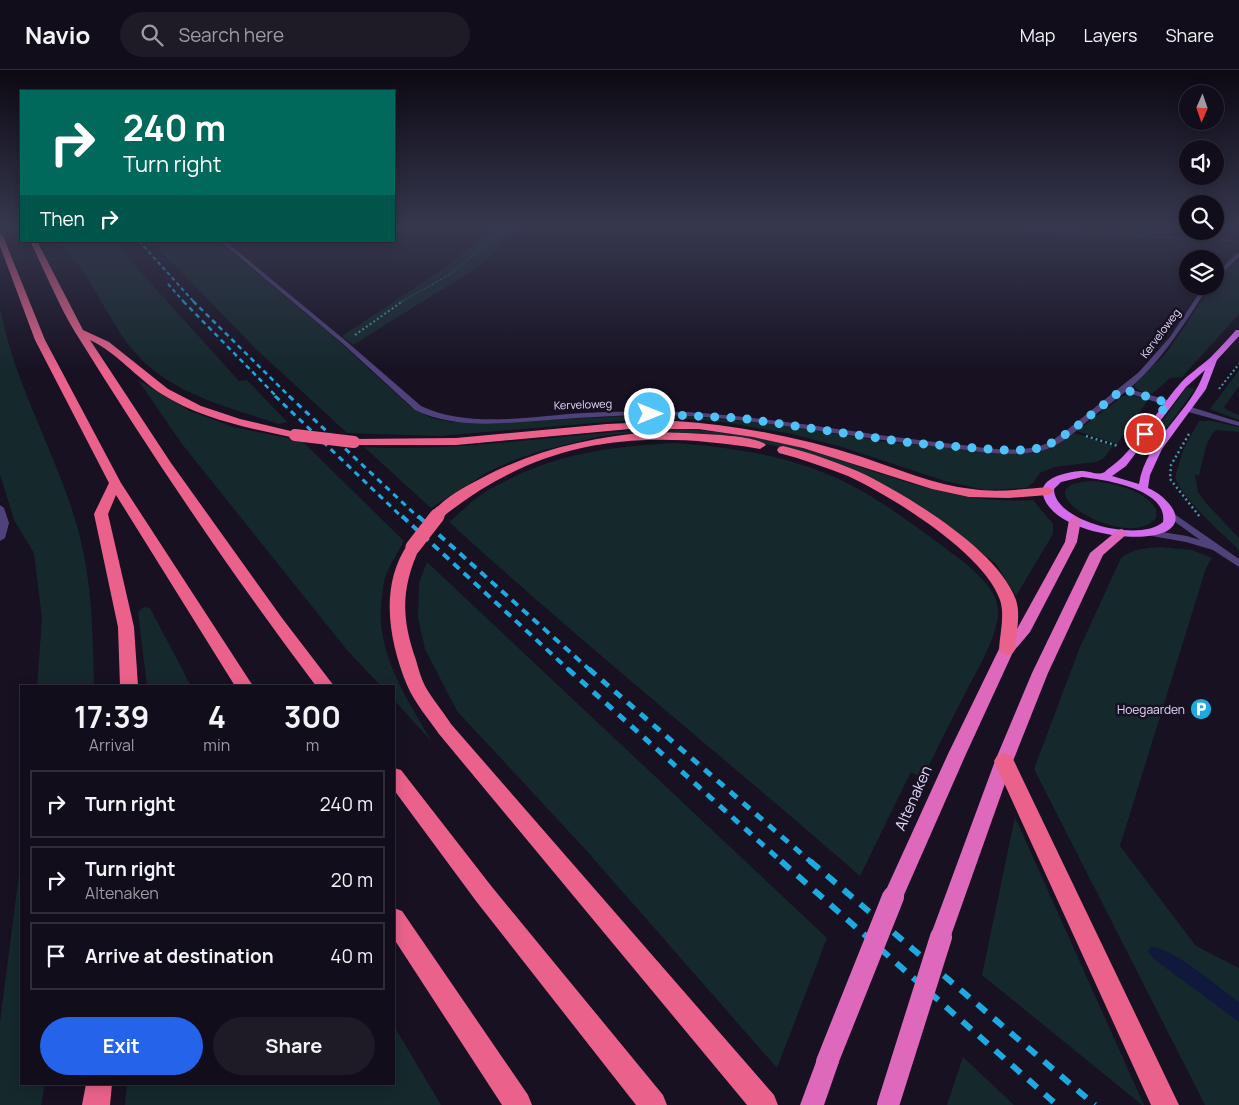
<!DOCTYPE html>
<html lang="en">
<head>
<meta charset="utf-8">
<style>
	body { margin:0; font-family:Manrope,sans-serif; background:#1e1b27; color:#f1f3f6; height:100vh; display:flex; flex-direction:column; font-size:19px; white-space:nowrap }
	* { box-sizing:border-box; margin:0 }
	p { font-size:16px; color:#9c9ca2 }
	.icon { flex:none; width:28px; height:28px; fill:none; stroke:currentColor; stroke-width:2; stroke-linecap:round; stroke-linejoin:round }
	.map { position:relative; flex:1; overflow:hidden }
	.sheet { position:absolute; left:20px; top:615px; width:375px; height:400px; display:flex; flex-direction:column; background:#110d1a; border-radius:0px; box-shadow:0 2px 12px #0003,0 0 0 1px #302d39 }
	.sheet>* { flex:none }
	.banner { position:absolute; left:20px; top:20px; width:375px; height:152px; border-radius:0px; box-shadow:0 2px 12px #0003,0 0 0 1px #302d39; background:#00695c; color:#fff; overflow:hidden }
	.needle { width:32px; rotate:182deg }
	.controls { position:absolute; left:1179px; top:15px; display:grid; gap:10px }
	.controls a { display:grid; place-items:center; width:45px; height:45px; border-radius:50%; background:#110d1a; box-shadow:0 2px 12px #0003,0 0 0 1px #302d39; font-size:25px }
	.pin { position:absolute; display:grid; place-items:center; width:42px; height:42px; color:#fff; margin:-21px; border:2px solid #fff; border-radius:50%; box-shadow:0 1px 5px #0007 }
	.me { position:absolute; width:55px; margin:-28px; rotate:90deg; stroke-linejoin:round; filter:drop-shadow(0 0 4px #0008) }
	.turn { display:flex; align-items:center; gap:18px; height:105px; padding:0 20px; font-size:22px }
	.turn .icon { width:65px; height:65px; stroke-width:2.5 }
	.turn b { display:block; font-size:35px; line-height:42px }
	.then { display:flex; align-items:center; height:48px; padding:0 20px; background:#0003; gap:10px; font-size:19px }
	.eta { display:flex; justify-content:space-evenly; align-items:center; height:85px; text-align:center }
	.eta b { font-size:30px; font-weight:700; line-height:35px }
	.cta { display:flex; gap:10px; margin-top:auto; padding:10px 20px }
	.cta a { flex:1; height:58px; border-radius:30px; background:#2563eb; color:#fff; font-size:20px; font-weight:700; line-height:58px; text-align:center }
	.cta a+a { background:#1e1b27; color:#f1f3f6 }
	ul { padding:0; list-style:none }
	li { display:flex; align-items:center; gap:15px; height:68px; margin:0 10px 8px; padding:0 10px; border:2px solid #302d39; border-radius:0px }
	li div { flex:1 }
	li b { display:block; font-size:19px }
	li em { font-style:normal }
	header { display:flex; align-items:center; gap:30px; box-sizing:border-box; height:70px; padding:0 25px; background:#110d1a; border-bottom:1px solid #302d39 }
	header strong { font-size:24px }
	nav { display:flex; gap:28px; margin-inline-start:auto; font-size:18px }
	.search { width:350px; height:45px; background:#1e1b27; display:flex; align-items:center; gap:12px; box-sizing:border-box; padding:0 18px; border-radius:28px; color:#9c9ca2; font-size:19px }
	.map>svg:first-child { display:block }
	.green { fill:#15282c }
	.water { fill:#10193c }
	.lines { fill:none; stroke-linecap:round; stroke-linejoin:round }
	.path-far2 { stroke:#3f9ba7; stroke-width:1; stroke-dasharray:1 2; stroke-linecap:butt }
	.path-far1 { stroke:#3f9ba7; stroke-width:2; stroke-dasharray:2 2.5; stroke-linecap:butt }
	.path { stroke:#3f9ba7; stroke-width:2.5; stroke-dasharray:2 3; stroke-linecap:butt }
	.minor { fill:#4f427b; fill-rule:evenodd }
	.primary { fill:#d36dec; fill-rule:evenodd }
	.trunk { fill:#de68bc; fill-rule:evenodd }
	.motorway { fill:#ea628b; fill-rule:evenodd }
	.rail-far5 { stroke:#1daae0; stroke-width:2; stroke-dasharray:4 3; stroke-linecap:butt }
	.rail-far4 { stroke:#1daae0; stroke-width:2.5; stroke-dasharray:5 4; stroke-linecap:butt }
	.rail-far3 { stroke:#1daae0; stroke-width:3; stroke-dasharray:6 5; stroke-linecap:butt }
	.rail-far2 { stroke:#1daae0; stroke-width:4; stroke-dasharray:8 6; stroke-linecap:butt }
	.rail-far1 { stroke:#1daae0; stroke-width:5; stroke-dasharray:9 8; stroke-linecap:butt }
	.rail { stroke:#1daae0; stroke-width:6; stroke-dasharray:12 10; stroke-linecap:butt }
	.trunk-bridge { stroke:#de68bc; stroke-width:22 }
	.motorway-bridge-far1 { stroke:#ea628b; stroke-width:12 }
	.motorway-bridge { stroke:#ea628b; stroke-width:15 }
	.route { stroke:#4fc3f7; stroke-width:9; stroke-dasharray:0 16.2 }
	.labels { text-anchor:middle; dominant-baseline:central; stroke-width:5; stroke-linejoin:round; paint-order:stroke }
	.far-street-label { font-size:11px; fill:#e2d8fa; stroke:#171122 }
	.poi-label { font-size:12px; fill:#e2d8fa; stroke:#171122; text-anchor:end }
	.near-street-label { font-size:15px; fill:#e2d8fa; stroke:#171122 }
</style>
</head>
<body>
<header>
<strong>Navio</strong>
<div class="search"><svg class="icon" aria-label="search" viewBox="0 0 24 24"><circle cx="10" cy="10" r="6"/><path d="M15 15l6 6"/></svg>Search here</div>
<nav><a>Map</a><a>Layers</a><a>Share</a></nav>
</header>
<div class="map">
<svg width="1239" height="1035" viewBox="0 0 1239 1035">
	<rect width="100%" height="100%" fill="#171122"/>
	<g class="green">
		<path d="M497 156H519L488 188 467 204 353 275 342 266 439 202Z"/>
		<path d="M1009 156H1095L1076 162Z"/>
		<path d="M60 171H116L129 189 239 311 247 310 287 352 279 354C219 334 160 322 122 266 109 246 98 225 85 204 78 192 66 184 60 171Z"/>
		<path d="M151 171H218L333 266 411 337 431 348 451 352 483 353 646 345 686 346 775 354 888 372 1011 383H1033L1052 378 1075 363 1113 376 1104 388 1096 392 1054 397 1040 403 1033 413 1026 418 985 420 945 411 842 377 792 364 723 352 689 349 630 350 439 366 347 363 257 280Z"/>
		<path d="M1239 188V244L1182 307 1170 308 1152 324 1140 321 1134 317C1138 309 1158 292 1166 283 1181 263 1194 242 1208 221L1212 216H1215C1215 206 1232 195 1239 188Z"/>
		<path d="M0 238C14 311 52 376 74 446 92 502 93 559 94 616H37L42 549 34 483 14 450 0 404Z"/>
		<path d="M1239 300V316L1224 337 1227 340 1239 345V350L1210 339Z"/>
		<path d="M138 310 190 341 233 357 302 371 404 471C398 483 389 495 385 508 383 514 383 521 382 527 374 581 406 627 432 672L394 630V616H381L347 580 182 374Z"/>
		<path d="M1187 317 1195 319 1147 385 1141 380Z"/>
		<path d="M1130 325 1148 330 1117 374 1077 361 1123 326Z"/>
		<path d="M1199 351H1213L1239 357V362L1216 360C1205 370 1203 391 1199 406L1195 404 1198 422 1206 433 1239 468V484L1238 479C1222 463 1181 428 1175 407L1183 380Z"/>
		<path d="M670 359C715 360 761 366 805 379 880 401 953 436 1033 430L1053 454V464L1016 526 996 494 951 459 800 381 721 365 691 363H628L601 366 544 380 514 390 488 402 431 438 364 377C466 383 568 362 670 359Z"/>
		<path d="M676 373C730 377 784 385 834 407 875 425 910 452 945 478 964 492 997 515 998 540 999 564 978 598 967 620 952 649 937 678 923 708L911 702 860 806C724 687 582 574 449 452 459 444 468 434 478 427 488 419 501 413 512 408 563 382 619 376 676 373Z"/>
		<path d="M1094 411C1115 414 1143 419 1156 439V448C1127 484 1012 413 1094 411Z"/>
		<path d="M1160 477 1192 480 1212 488 1206 498 1120 776 1196 876 1239 898V1035H1205L1034 699 1080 577 1121 488C1132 479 1146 478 1160 477Z"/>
		<path d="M427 492 827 868 777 998 585 779 457 641 425 579 418 548 419 513Z"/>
		<path d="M144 537 150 538 191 616H147L138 542Z"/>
		<path d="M1015 747 1144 1035H1142L982 905Z"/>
		<path d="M21 788V1014H45L41 1035H0V952Z"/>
		<path d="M394 956 441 1035H125L127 1014H394Z"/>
		<path d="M963 987 1014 1035H947Z"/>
	</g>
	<path class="water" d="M1150 877C1172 876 1219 918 1239 932V952L1155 890 1148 882Z"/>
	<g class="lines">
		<g class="path-far2">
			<path d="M1009 156 1040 161 1238 171"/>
			<path d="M401 232 452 203 507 156"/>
		</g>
		<g class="path-far1">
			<path d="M355 265 403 231"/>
			<path d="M1219 319 1239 294"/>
		</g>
		<g class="path">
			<path d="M1189 364 1171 395 1170 409 1200 447"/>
			<path d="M1086 366 1118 376"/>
		</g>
		<g class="minor">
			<path d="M220 171H225L346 271 421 336C469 359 532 346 584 343 631 341 677 340 724 345 801 352 876 366 953 374 983 377 1020 386 1050 372L1067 360 1139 302 1170 267 1204 216H1209C1185 252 1163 290 1129 319L1171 331V335H1165L1125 322C1114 331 1103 339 1092 347 1075 362 1058 379 1035 382 1004 387 971 380 941 377 847 368 753 346 659 345 622 345 586 347 549 350 504 353 458 360 415 340L342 273Z"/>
			<path d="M1237 183H1239V187L1215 210V205Z"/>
			<path d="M1185 337H1191L1239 352V356L1185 341Z"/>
			<path d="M0 435 4 438 9 453 5 468 0 471Z"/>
			<path d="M1170 441 1239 489V497L1213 480 1186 472 1146 465 1144 463 1149 460 1187 466 1200 470 1167 446 1166 444 1167 442Z"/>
		</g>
		<path class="primary" d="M1236 260H1239V266L1217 290 1206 319 1162 379 1150 405 1148 418C1163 424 1191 449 1165 462 1136 475 1052 461 1043 425 1038 407 1071 401 1083 401 1089 401 1097 405 1102 403 1105 403 1106 400 1108 399 1135 381 1157 340 1179 315 1187 305 1200 297 1210 288 1219 279 1228 269 1236 260ZM1205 300C1191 343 1146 369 1139 414L1112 406 1126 396 1186 317ZM1082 407C1106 410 1168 419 1163 452 1140 473 1054 452 1054 419L1061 412Z"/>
		<g class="trunk">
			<path d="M1075 446 1081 450 1077 472 1030 562 1013 582 966 684 900 834 893 836 886 834 883 827 886 820 948 684 999 579 1017 559 1065 472 1069 450Z"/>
			<path d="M1122 459 1128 463 1103 485 1048 603 1013 691 948 874 941 877 934 874 930 867 995 691 1032 603 1090 483 1118 460Z"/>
			<path d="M827 980 835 984 839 992 824 1035H800L819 984Z"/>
		</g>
		<g class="motorway">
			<path d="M0 164 3 166 45 270 121 413 253 616H235L116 425 108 444 134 557 138 616H120L118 557 94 444 109 413 35 270 0 176Z"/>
			<path d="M30 171H37L83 260 109 272 168 319 201 336 240 349 299 363 301 365 295 368C249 358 200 349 160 323 136 307 117 283 90 270L171 393 282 548 334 616H316C230 502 150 383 75 262 58 234 45 201 30 171Z"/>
			<path d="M675 351C739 355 802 368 862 387 898 399 934 415 972 419 997 423 1023 419 1048 417L1054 421 1048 425 1008 428 969 427 932 419 803 378 753 367 698 359H630L456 375H354L348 372 354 369 456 368 607 354Z"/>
			<path d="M651 362C671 363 755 363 766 375L760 379C640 359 543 368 445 445L440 446 433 442C444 428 464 417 480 409 534 380 590 367 651 362Z"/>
			<path d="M783 376C811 383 840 393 866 405 911 428 998 480 1016 530 1021 545 1016 563 1015 579L1013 583 1007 585 1001 583 999 579C1000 563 1005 545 1000 530 984 483 891 426 848 406 825 397 802 389 779 383L777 380 779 377Z"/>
			<path d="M413 473 420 477C401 518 401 548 416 590 418 598 421 608 425 616 432 629 443 641 451 654L774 1025 778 1035H747L439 664C428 648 414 632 407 615 389 571 379 516 408 474Z"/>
			<path d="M1004 683 1011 686 1014 691 1179 1035H1151L994 691 997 686Z"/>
			<path d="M394 698 401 700 492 817 663 1025 667 1035H636L476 831 394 720Z"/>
			<path d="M394 838 402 841 528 1025 532 1035H502L394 869Z"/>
			<path d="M86 1014H112L110 1035H82Z"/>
		</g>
		<g class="rail-far5">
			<path d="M139 171 194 232"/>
			<path d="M168 214 184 232"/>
		</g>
		<g class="rail-far4">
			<path d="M183 231 277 327"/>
			<path d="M193 231 290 327"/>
		</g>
		<g class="rail-far3">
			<path d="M275 326 403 448"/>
			<path d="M289 326 419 448"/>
		</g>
		<g class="rail-far2">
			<path d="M402 446 569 600"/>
			<path d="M418 446 590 600"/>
		</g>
		<g class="rail-far1">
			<path d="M568 599 782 792"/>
			<path d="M589 599 811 792"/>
		</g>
		<g class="rail">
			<path d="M781 791 1057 1035"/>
			<path d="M810 791 1095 1035"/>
		</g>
		<g class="trunk-bridge">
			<path d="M827 992 893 827"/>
			<path d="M888 1035 941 867"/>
		</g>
		<g class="motorway-bridge-far1">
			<path d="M295 365 354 372"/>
			<path d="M436 448 440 442"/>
		</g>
		<path class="motorway-bridge" d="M413 477 437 446"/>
	</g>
	<linearGradient id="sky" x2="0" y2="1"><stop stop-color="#0d0913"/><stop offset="0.52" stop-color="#36384f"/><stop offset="1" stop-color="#36384f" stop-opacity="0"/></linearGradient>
	<rect width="1239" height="301" fill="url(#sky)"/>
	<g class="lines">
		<path class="route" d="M650 344 740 348 912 373 1001 380H1028L1045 377 1071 361 1123 319 1168 333 1145 364"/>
	</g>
	<defs>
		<g id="parking-disc" transform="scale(1.125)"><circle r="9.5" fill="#1daae0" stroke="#171122"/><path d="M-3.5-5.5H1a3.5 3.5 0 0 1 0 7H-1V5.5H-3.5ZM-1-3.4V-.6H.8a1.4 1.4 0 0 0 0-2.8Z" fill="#fff"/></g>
	</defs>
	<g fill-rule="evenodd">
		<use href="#parking-disc" x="1201" y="639"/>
	</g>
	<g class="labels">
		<g class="far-street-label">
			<text transform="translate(1160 263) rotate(-53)">Kerveloweg</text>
			<text transform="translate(583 334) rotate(-2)">Kerveloweg</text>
		</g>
		<g class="poi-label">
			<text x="1185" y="639">Hoegaarden</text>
		</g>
		<g class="near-street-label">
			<text transform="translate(913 728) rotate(-66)">Altenaken</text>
		</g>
	</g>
</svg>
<div class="controls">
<a><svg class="needle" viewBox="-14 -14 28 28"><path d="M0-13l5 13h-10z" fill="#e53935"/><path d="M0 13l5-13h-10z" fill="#9c9ca2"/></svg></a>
<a><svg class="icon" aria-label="sound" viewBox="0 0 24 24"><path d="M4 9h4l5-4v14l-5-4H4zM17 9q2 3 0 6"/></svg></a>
<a><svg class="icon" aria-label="search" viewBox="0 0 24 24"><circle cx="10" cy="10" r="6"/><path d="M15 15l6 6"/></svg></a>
<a><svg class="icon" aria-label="layers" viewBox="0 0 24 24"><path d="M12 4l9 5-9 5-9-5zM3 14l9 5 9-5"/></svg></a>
</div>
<div class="pin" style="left:1145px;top:364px;background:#d93025"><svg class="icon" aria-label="arrive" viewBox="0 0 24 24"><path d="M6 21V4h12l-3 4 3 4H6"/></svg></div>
<svg class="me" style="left:650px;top:344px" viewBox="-20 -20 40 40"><circle r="17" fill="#4fc3f7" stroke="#fff" stroke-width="3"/><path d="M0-11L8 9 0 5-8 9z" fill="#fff"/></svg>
<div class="banner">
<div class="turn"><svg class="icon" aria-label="right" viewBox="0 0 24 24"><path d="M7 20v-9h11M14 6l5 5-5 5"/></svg><div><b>240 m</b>Turn right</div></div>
<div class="then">Then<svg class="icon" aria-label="right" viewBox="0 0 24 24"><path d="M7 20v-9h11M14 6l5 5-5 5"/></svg></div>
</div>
<section class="sheet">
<div class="eta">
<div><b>17:39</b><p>Arrival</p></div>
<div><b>4</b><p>min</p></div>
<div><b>300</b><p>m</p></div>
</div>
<ul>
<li><svg class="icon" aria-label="right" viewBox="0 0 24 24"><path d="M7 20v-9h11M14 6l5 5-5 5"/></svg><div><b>Turn right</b></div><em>240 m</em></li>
<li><svg class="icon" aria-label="right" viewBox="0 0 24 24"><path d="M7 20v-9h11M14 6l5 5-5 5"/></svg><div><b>Turn right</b><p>Altenaken</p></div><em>20 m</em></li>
<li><svg class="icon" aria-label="arrive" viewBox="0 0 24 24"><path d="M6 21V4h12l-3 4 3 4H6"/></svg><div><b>Arrive at destination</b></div><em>40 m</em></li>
</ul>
<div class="cta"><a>Exit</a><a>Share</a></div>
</section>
</div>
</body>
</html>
